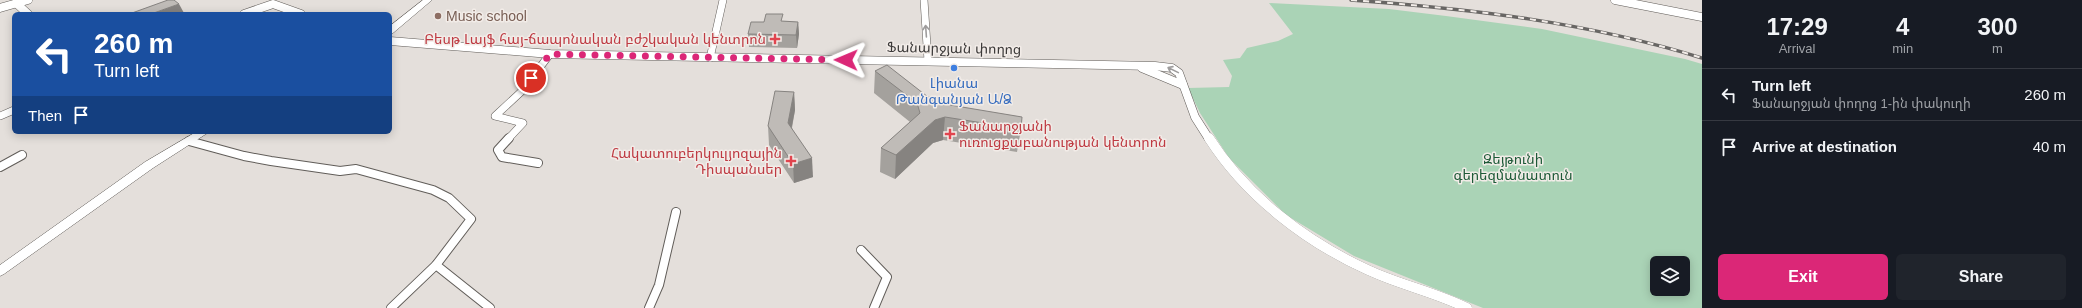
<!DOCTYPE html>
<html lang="en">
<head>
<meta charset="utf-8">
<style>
	body { margin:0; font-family:Arial,"Noto Sans Armenian",sans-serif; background:#20242c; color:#f1f3f6; height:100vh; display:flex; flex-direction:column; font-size:15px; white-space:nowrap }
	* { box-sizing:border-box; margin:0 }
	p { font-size:13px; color:#9ea1a6 }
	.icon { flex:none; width:22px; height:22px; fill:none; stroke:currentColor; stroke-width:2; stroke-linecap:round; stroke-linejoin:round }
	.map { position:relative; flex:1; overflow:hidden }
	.panel { display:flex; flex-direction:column; background:#171b24; width:380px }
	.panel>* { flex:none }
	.banner { position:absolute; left:12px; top:12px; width:380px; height:122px; border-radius:6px; box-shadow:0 2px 10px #0003; background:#1a4fa0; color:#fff; overflow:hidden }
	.tools { position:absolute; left:1650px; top:256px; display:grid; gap:8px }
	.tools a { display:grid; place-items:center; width:40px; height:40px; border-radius:6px; background:#171b24; box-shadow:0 2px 10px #0003; font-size:20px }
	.pin { position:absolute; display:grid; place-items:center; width:34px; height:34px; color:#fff; margin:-17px; border:2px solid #fff; border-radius:50%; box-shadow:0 1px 4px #0007 }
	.me { position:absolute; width:44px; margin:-22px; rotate:271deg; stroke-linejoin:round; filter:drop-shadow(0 0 3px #0008) }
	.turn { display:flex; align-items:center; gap:14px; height:84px; padding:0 16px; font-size:18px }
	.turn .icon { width:52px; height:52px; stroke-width:2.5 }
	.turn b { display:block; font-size:28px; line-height:34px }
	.then { display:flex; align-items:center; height:38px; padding:0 16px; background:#0003; gap:8px; font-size:15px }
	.eta { display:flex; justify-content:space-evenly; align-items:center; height:68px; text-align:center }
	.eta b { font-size:24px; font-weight:800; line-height:28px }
	.button { display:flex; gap:8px; margin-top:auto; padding:8px 16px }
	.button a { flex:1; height:46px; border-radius:6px; background:#db2777; color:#fff; font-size:16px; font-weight:800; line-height:46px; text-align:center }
	.button a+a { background:#20242c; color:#f1f3f6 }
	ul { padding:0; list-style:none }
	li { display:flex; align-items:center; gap:12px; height:52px; padding:0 16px; border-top:1px solid #363941 }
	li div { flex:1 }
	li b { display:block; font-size:15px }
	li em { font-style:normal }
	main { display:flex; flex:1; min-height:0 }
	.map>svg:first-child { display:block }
	.green { fill:#aad3b6; fill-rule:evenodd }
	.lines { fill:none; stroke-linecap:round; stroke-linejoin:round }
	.minor-far1-casing { stroke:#615d59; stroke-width:8 }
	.minor-casing { stroke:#615d59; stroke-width:10 }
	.tertiary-far1-casing { stroke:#615d59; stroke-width:9 }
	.tertiary-casing { stroke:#615d59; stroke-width:10 }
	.secondary-casing { stroke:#615d59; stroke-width:1 }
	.minor-far1 { stroke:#fff; stroke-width:7 }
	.minor { stroke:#fff; stroke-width:8 }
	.tertiary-far1 { stroke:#fff; stroke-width:8 }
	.tertiary { stroke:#fff; stroke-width:10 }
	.secondary { fill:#fff; fill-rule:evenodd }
	.rail-casing { stroke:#686664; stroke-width:3.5 }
	.rail { stroke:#f2ece8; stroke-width:2; stroke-dasharray:6; stroke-linecap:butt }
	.wall { fill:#a4a19d }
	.shaded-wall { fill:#868380 }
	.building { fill:#bfbbb7; stroke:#868380 }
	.oneway { stroke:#9e9c9c }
	.route { stroke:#db2777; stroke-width:7; stroke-dasharray:0 12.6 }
	.education-dot { fill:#8d6e63; stroke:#f2ece8; stroke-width:1.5 }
	.health-dot { fill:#e0444e; stroke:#f2ece8; stroke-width:1.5 }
	.shop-dot { fill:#3f7fe0; stroke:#f2ece8; stroke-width:1.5 }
	.labels { text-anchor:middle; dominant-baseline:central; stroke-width:3; stroke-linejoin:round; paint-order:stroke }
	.education-label { font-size:14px; fill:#785e54; stroke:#f2ece8; text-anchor:start }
	.health-label { font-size:14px; fill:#be3a42; stroke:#f2ece8; text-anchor:end }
	.street-label { font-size:14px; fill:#3c3a39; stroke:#f2ece8 }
	.shop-label { font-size:14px; fill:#366cbe; stroke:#f2ece8 }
	.park-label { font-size:14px; fill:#1d5a37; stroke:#f2ece8 }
</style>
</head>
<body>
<main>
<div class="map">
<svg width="1702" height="308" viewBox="0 0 1702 308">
	<rect width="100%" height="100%" fill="#e4dfdb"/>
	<path class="green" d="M1269 3 1389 9 1446 16 1542 29 1685 59 1702 64V308H1483L1354 256 1286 215 1229 158 1200 113 1188 88 1229 87 1232 76 1223 60 1240 58 1247 48 1278 41 1293 34ZM1657 263H1683V289H1657Z"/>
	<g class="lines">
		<g class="minor-far1-casing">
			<g id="minor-far1">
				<path d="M924 0 928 61"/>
				<path d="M710 58 723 0"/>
				<path d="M0 116 14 110"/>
				<path d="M508 139 523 123 495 116 522 91 550 54"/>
			</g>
		</g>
		<g class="minor-casing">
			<g id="minor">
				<path d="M509 138 498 150 502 157 538 163"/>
				<path d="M189 141 244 156 271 161 340 171 356 169 433 190 449 198 471 219 436 265 391 308"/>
				<path d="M0 167 22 155"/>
				<path d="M861 250 887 277 874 308"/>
				<path d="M436 265 490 308"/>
				<path d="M649 308 659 285 676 212"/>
			</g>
		</g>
		<g class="tertiary-far1-casing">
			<g id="tertiary-far1">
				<path d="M1615 0 1702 17"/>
				<path d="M16 3 28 14"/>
				<path d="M0 8 28 0"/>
				<path d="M244 14 273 4 301 14"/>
				<path d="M390 41 550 54 1155 66 1172 68 1179 73 1195 117 1209 139"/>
				<path d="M1142 68 1183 85"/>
			</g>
		</g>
		<g class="tertiary-casing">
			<path id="tertiary" d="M1209 138C1246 196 1306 242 1368 270 1400 285 1435 292 1467 308"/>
		</g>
		<g class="secondary-casing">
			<g id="secondary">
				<path d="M423 0H432L393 33 390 34V26Z"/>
				<path d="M196 132H209L153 168 4 274 0 276V265L145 162Z"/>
			</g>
		</g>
		<use href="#minor-far1" class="minor-far1"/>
		<use href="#minor" class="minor"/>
		<use href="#tertiary-far1" class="tertiary-far1"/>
		<use href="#tertiary" class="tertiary"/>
		<use href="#secondary" class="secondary"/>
		<g class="rail-casing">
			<path id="rail" d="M1351 0C1472 9 1586 22 1702 58"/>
		</g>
		<use href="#rail" class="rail"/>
	</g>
	<g class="wall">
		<path d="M783 21 798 22 799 34 797 48 749 47 748 34 764 22Z"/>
		<path d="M875 71 928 97 950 105 1021 129 1017 152 943 140 933 143 895 179 880 172 881 148 910 122 874 93Z"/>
		<path d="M794 92 795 110 792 128 813 177 794 183 769 145 768 126Z"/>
	</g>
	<g class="shaded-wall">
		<path d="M179 4 184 13 183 14H151Z"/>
		<path d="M798 22 799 34 797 48 796 35Z"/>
		<path d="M794 92 795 110 789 141 788 123Z"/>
		<path d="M945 117 943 140 933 143 895 179 896 155 935 120Z"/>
		<path d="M812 158 813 177 794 183 793 164Z"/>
	</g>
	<g class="building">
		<path d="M168 0H174L179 4 151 14H133L132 13Z"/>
		<path d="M766 14H783L781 21 798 22 796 35 748 34 751 22H764Z"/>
		<path d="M887 65 928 97 939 98 950 105 1022 117 1021 129 945 117 935 120 896 155 881 148 920 113 917 103 875 71Z"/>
		<path d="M775 91 794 92 788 123 812 158 793 164 768 126Z"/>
	</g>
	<defs><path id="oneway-shaft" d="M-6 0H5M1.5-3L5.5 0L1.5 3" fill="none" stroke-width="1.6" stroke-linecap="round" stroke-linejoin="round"/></defs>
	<g class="oneway">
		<use href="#oneway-shaft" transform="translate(926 31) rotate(-94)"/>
		<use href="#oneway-shaft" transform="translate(1173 70) rotate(-154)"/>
	</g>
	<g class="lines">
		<path class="route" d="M531 78 550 54 846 60"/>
	</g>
	<circle class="education-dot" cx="438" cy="16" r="4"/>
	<g class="health-dot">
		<path d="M773 33h4v4h4v4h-4v4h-4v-4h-4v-4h4z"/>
		<path d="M948 128h4v4h4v4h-4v4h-4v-4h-4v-4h4z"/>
		<path d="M789 155h4v4h4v4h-4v4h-4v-4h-4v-4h4z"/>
	</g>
	<circle class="shop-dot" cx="954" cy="68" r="4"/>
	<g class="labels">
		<g class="education-label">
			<text x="446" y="16">Music school</text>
		</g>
		<g class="health-label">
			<text x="766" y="39">Բեսթ Լայֆ հայ-ճապոնական բժշկական կենտրոն</text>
			<text x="959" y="126" text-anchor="start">Ֆանարջյանի<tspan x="959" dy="16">ուռուցքաբանության կենտրոն</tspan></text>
			<text x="782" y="153">Հակատուբերկուլյոզային<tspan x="782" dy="16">Դիսպանսեր</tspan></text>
		</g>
		<g class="street-label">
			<text transform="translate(954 48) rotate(1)">Ֆանարջյան փողոց</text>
		</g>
		<g class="shop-label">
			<text x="954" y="83">Լիանա<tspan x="954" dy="16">Թանգանյան Ա/Ձ</tspan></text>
		</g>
		<g class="park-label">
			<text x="1513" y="159">Զեյթունի<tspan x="1513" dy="16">գերեզմանատուն</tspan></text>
		</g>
	</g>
</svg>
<div class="tools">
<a><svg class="icon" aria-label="layers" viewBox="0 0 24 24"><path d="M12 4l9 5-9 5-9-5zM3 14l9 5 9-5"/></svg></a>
</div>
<div class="pin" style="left:531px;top:78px;background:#d93025"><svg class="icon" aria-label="arrive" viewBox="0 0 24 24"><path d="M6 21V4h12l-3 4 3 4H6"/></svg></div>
<svg class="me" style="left:846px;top:60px" viewBox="-20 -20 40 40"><path d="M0-17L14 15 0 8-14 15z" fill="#db2777" stroke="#fff" stroke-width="4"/></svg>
<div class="banner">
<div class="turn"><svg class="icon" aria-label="left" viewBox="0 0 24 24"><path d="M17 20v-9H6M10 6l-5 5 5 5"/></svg><div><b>260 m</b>Turn left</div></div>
<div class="then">Then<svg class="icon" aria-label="arrive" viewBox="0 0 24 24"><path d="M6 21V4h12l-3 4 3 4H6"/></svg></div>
</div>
</div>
<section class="panel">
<div class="eta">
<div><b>17:29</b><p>Arrival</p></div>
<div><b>4</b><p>min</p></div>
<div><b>300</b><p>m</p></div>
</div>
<ul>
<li><svg class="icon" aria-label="left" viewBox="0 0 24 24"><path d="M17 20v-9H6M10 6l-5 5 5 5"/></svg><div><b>Turn left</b><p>Ֆանարջյան փողոց 1-ին փակուղի</p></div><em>260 m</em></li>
<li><svg class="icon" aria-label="arrive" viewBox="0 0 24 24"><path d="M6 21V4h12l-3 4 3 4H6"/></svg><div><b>Arrive at destination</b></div><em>40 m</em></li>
</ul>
<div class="button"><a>Exit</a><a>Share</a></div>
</section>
</main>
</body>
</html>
